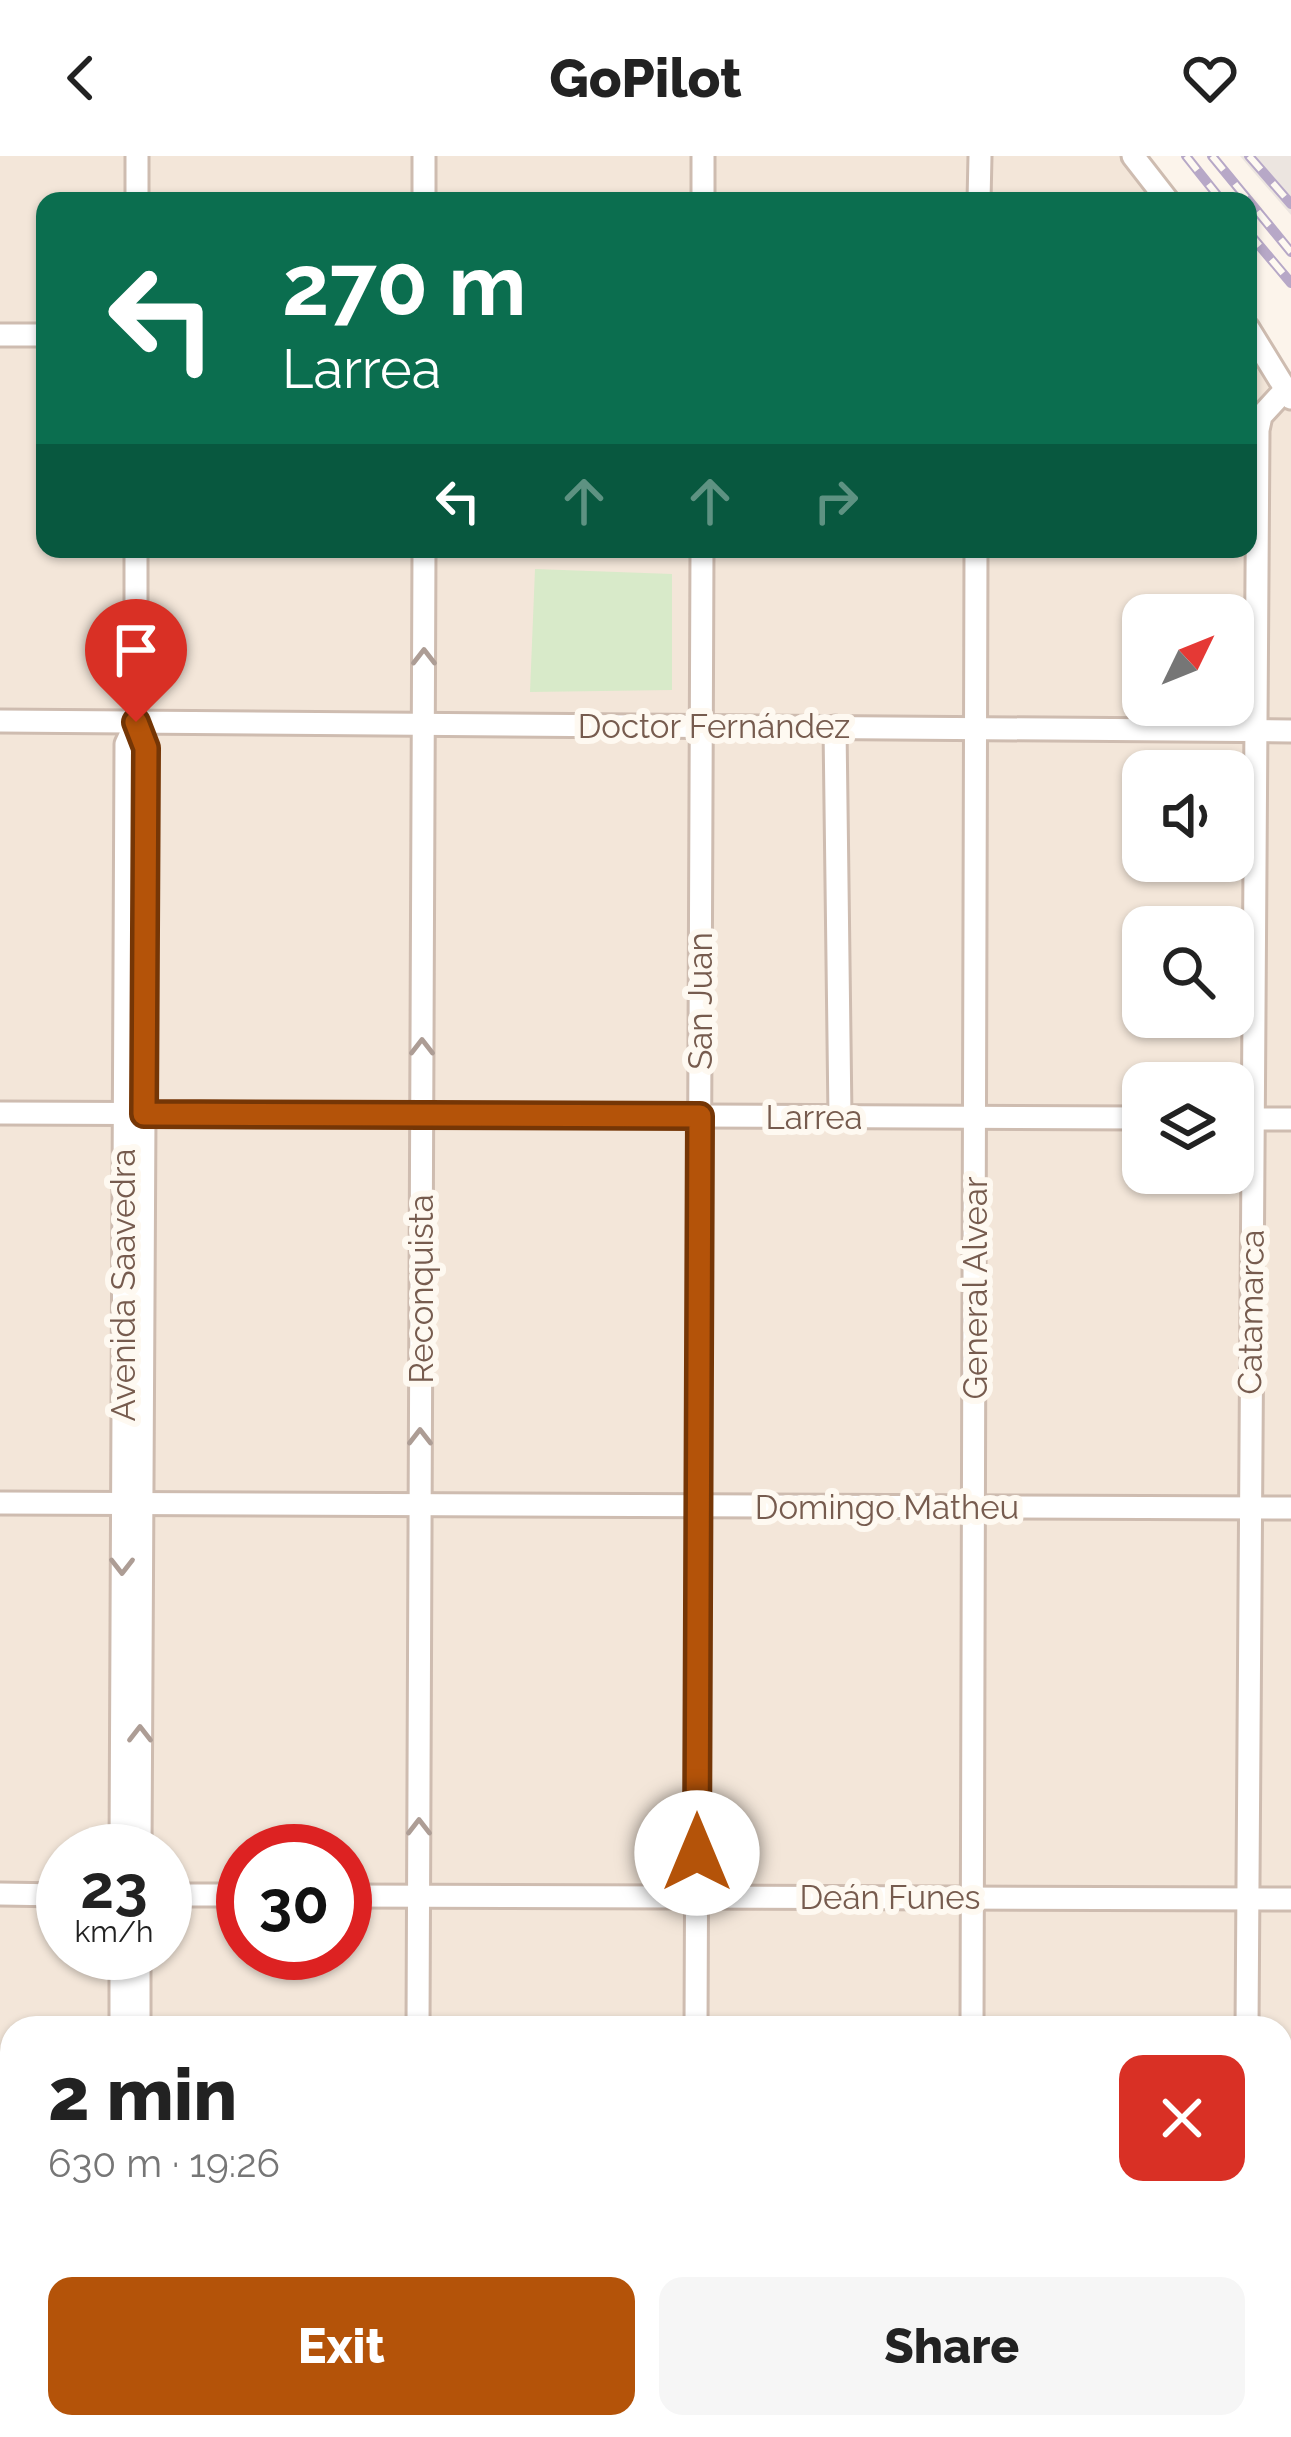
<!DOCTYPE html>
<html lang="en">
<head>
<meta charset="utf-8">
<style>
	body { margin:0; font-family:Raleway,sans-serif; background:#f6f6f6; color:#222; height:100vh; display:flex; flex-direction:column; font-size:45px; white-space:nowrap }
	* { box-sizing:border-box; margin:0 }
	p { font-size:39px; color:#767676 }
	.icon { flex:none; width:66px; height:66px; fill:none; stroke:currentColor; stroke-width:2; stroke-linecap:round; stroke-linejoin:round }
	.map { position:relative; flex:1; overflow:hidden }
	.details { position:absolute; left:0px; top:1860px; width:1293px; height:423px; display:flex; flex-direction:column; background:#fff; border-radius:36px 36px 0 0; box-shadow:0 3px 9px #0004 }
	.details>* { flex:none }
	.top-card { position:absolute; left:36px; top:36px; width:1221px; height:366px; border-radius:24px; box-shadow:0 3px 9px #0004; background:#0b6e4f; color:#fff; overflow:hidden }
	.needle { width:78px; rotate:47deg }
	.fabs { position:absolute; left:1122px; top:438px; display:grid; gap:24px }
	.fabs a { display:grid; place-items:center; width:132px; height:132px; border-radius:24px; background:#fff; box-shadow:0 3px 9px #0004; font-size:60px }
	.speed { position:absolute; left:36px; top:1668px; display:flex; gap:24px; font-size:60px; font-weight:700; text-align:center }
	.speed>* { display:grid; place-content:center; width:156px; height:156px; border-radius:50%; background:#fff; box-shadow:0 3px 9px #0004; line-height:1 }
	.speed small { font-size:30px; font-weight:400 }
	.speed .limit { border:18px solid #d22; background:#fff; color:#111 }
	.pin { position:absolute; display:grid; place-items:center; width:102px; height:102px; color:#fff; margin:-123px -51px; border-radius:50% 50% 50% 0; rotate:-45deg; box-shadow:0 0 12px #0007 }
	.pin .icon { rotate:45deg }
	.me { position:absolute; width:132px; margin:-66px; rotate:0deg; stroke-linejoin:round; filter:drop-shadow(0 0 9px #0008) }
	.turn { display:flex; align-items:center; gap:42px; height:252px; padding:0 48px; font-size:54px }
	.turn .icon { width:156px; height:156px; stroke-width:2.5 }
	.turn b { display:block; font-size:84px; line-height:102px }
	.lanes { display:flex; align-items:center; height:114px; padding:0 48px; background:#0003; justify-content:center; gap:60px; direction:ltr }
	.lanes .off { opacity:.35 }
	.round { display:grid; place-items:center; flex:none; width:126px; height:126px; border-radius:24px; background:#f6f6f6 }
	.head { display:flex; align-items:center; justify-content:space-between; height:204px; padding:0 48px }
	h1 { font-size:72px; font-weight:800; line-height:90px }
	.primary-button { display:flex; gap:24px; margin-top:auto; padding:24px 48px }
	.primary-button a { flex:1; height:138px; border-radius:24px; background:#b45309; color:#fff; font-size:48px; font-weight:800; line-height:138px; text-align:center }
	.primary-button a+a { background:#f6f6f6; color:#222 }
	header { display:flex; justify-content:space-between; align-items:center; height:156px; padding:0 48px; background:#fff; font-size:54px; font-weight:800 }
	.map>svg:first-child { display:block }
	.residential { fill:#f3e6d9; fill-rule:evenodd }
	.industrial { fill:#ece5e0 }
	.green { fill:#d8eac9 }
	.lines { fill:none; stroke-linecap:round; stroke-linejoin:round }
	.minor-casing { stroke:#cebcb0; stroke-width:27 }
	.minor { stroke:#fff; stroke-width:21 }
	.rail-casing { stroke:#b7a8c7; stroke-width:10 }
	.rail { stroke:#fef9f1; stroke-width:6; stroke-dasharray:18; stroke-linecap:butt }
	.oneway { stroke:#ad9d95 }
	.route-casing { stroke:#753606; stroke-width:30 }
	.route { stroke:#b45309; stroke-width:21 }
	.labels { text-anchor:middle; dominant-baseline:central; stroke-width:12; stroke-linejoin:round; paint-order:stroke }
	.street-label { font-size:33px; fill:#765b4e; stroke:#fef9f1 }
</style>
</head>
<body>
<header><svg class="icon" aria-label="back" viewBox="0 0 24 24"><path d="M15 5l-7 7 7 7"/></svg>GoPilot<svg class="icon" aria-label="heart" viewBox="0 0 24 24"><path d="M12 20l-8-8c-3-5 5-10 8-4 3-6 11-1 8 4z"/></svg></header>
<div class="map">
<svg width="1291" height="2281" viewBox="0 0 1291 2281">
	<rect width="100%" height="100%" fill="#fcf4eb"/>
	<path class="residential" d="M0 0H1133L1168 45H45V393H1248V172L1291 242V2281H0ZM1143 459H1233V549H1143ZM1143 615H1233V705H1143ZM1143 771H1233V861H1143ZM1143 927H1233V1017H1143ZM63 1695H165V1797H63ZM243 1695H345V1797H243ZM12 1872H1281V2271H12Z"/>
	<path class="industrial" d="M1240 0H1291V59L1251 13Z"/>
	<path class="green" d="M535 413 672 418V534L530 536Z"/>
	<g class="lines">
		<g class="minor-casing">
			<g id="minor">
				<path d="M1133 0 1168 45"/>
				<path d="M137 45V0"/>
				<path d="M424 45V0"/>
				<path d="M703 45V0"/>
				<path d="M979 45 980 0"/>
				<path d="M1248 172 1291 242"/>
				<path d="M0 179H45"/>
				<path d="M0 565 1291 575"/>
				<path d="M136 566V393"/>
				<path d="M835 571 840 961"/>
				<path d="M0 957 1143 962"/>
				<path d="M1233 963H1291"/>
				<path d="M0 1347 1291 1352"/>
				<path d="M121 1695 126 588 136 566 146 592 140 1695"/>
				<path d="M0 1738 63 1739"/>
				<path d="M165 1739H243"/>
				<path d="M345 1740 1291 1743"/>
				<path d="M121 1872V1797"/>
				<path d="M139 1872V1797"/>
				<path d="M418 1872 424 393"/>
				<path d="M696 1872 702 393"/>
				<path d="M972 1872 976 393"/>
				<path d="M1247 1872 1258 274 1261 260 1285 234"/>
				<path d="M0 2127H12"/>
				<path d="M1281 2134H1291"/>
				<path d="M0 2146H12"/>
				<path d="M1281 2152H1291"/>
				<path d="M119 2281V2271"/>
				<path d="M137 2281V2271"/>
				<path d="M416 2281V2271"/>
				<path d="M694 2281V2271"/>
				<path d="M971 2281V2271"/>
				<path d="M1246 2281V2271"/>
			</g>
		</g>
		<use href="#minor" class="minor"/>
		<g class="rail-casing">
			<g id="rail">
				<path d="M1186 0 1222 45"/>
				<path d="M1212 0 1291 96"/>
				<path d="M1249 0 1291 48"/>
				<path d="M1248 76 1291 127"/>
			</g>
		</g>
		<use href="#rail" class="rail"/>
	</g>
	<defs><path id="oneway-chevron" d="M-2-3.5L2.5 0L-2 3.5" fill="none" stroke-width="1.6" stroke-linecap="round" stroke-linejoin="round" transform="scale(3)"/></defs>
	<g class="oneway">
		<use href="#oneway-chevron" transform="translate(424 501) rotate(-90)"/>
		<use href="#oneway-chevron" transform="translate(422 891) rotate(-90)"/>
		<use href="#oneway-chevron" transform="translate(420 1281) rotate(-90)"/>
		<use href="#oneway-chevron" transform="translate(122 1410) rotate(90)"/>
		<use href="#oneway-chevron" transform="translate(140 1578) rotate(-90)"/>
		<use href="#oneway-chevron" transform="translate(419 1671) rotate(-90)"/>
	</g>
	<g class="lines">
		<g class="route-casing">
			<path id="route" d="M136 566 146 592 144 958 700 960 697 1697"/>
		</g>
		<use href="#route" class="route"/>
	</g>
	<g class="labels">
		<g class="street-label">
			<text x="714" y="570">Doctor Fernández</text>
			<text transform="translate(700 845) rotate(-90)">San Juan</text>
			<text x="814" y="961">Larrea</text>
			<text transform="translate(123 1129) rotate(-90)">Avenida Saavedra</text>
			<text transform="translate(975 1132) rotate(-90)">General Alvear</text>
			<text transform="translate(421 1133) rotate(-90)">Reconquista</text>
			<text transform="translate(1251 1156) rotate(-89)">Catamarca</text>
			<text x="887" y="1351">Domingo Matheu</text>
			<text x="890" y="1741">Deán Funes</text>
		</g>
	</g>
</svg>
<div class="fabs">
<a><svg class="needle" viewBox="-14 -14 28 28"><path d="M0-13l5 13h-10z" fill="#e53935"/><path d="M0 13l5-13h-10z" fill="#767676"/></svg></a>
<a><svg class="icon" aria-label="sound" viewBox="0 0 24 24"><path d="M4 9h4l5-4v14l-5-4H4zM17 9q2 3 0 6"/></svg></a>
<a><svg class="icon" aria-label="search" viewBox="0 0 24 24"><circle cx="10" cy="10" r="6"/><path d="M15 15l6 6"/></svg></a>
<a><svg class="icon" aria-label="layers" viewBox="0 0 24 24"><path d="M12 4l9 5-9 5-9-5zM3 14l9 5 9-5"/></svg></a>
</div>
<div class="speed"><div>23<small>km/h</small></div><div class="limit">30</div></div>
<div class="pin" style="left:136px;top:566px;background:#d93025"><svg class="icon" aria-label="arrive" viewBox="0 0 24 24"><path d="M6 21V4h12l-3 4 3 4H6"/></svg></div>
<svg class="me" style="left:697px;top:1697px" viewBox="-20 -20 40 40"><circle r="19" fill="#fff"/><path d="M0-13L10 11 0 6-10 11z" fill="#b45309"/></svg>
<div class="top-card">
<div class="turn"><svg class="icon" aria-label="left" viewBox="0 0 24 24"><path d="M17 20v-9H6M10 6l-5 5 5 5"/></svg><div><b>270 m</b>Larrea</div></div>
<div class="lanes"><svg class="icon" aria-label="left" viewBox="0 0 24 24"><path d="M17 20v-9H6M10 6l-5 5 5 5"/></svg><svg class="icon off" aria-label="ahead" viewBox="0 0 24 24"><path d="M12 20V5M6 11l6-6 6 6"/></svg><svg class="icon off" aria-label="ahead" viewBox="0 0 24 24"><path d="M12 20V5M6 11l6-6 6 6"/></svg><svg class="icon off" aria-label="right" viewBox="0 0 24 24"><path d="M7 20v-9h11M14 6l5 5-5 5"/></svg></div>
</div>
<section class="details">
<div class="head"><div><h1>2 min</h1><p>630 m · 19:26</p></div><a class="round" style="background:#d93025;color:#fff"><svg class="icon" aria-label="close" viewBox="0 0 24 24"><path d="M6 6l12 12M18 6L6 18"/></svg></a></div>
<div class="primary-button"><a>Exit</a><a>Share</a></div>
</section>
</div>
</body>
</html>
